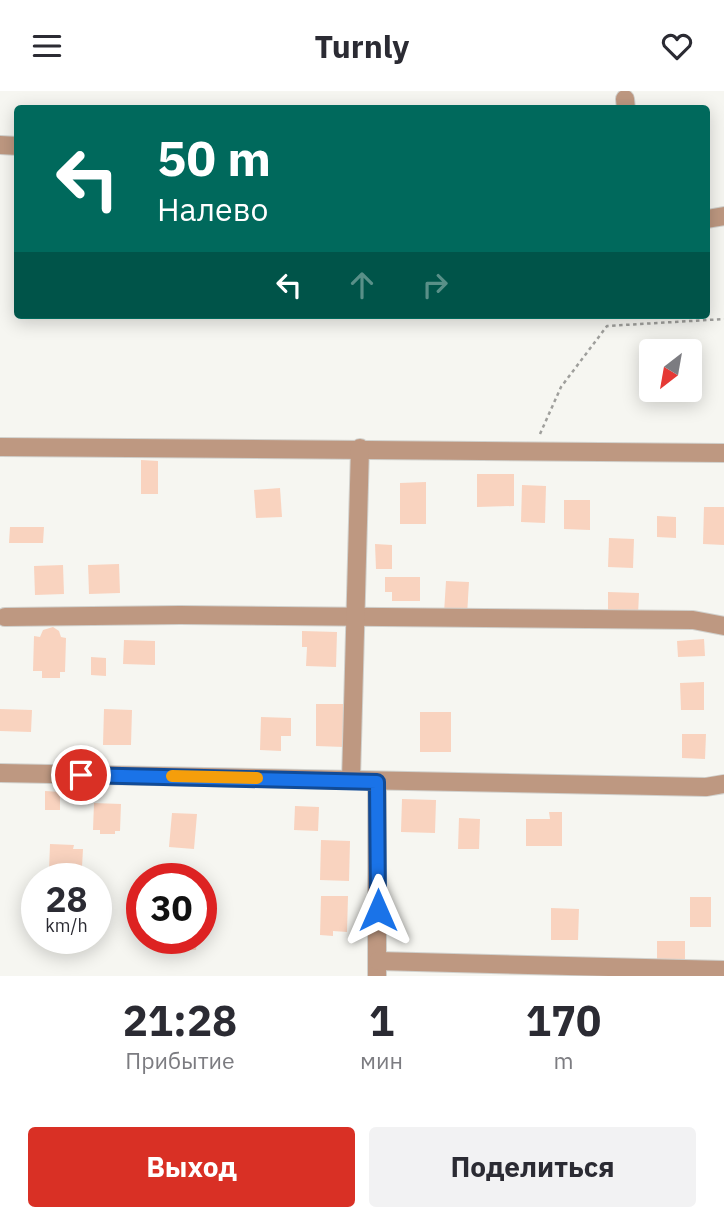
<!DOCTYPE html>
<html lang="ru">
<head>
<meta charset="utf-8">
<style>
	body { margin:0; font-family:"IBM Plex Sans",sans-serif; background:#f2f2f3; color:#2b2b33; height:100vh; display:flex; flex-direction:column; font-size:26px; white-space:nowrap }
	* { box-sizing:border-box; margin:0 }
	p { font-size:23px; color:#7c7c81 }
	.icon { flex:none; width:38px; height:38px; fill:none; stroke:currentColor; stroke-width:2; stroke-linecap:round; stroke-linejoin:round }
	.map { position:relative; height:885px; overflow:hidden }
	.details { display:flex; flex-direction:column; background:#fff; flex:1 }
	.details>* { flex:none }
	.banner { position:absolute; left:14px; top:14px; width:696px; height:214px; border-radius:7px; box-shadow:0 4px 18px #0003; background:#00695c; color:#fff; overflow:hidden }
	.needle { width:46px; rotate:211deg }
	.fabs { position:absolute; left:639px; top:248px; display:grid; gap:14px }
	.fabs a { display:grid; place-items:center; width:63px; height:63px; border-radius:7px; background:#fff; box-shadow:0 4px 18px #0003; font-size:35px }
	.speed { position:absolute; left:21px; top:772px; display:flex; gap:14px; font-size:35px; font-weight:700; text-align:center }
	.speed>* { display:grid; place-content:center; width:91px; height:91px; border-radius:50%; background:#fff; box-shadow:0 4px 18px #0003; line-height:1 }
	.speed small { font-size:18px; font-weight:400 }
	.speed .limit { border:10px solid #d22; background:#fff; color:#111 }
	.pin { position:absolute; display:grid; place-items:center; width:60px; height:60px; color:#fff; margin:-30px; border:4px solid #fff; border-radius:50%; box-shadow:0 2px 7px #0007 }
	.me { position:absolute; width:77px; margin:-38px; rotate:0deg; stroke-linejoin:round; filter:drop-shadow(0 0 5px #0008) }
	.turn { display:flex; align-items:center; gap:24px; height:147px; padding:0 28px; font-size:32px }
	.turn .icon { width:91px; height:91px; stroke-width:2.5 }
	.turn b { display:block; font-size:49px; line-height:60px }
	.lanes { display:flex; align-items:center; height:66px; padding:0 28px; background:#0003; justify-content:center; gap:35px; direction:ltr }
	.lanes .off { opacity:.35 }
	.eta { display:flex; justify-content:space-evenly; align-items:center; height:119px; text-align:center }
	.eta b { font-size:42px; font-weight:800; line-height:49px }
	.action { display:flex; gap:14px; margin-top:auto; padding:14px 28px }
	.action a { flex:1; height:80px; border-radius:7px; background:#d93025; color:#fff; font-size:28px; font-weight:800; line-height:80px; text-align:center }
	.action a+a { background:#f2f2f3; color:#2b2b33 }
	header { display:flex; justify-content:space-between; align-items:center; height:91px; padding:0 28px; background:#fff; font-size:32px; font-weight:800 }
	.map>svg:first-child { display:block }
	.building { fill:#f9d3bf }
	.lines { fill:none; stroke-linecap:round; stroke-linejoin:round }
	.minor-casing { stroke:#d1d1cd; stroke-width:20 }
	.path { stroke:#9f9f9c; stroke-width:2.5; stroke-dasharray:3.5 3.5; stroke-linecap:butt }
	.minor { stroke:#be9881; stroke-width:18 }
	.route-casing { stroke:#114b97; stroke-width:18 }
	.route { stroke:#1a73e8; stroke-width:12 }
	.slow { stroke:#f59e0b; stroke-width:12 }
</style>
</head>
<body>
<header><svg class="icon" aria-label="menu" viewBox="0 0 24 24"><path d="M4 6h16M4 12h16M4 18h16"/></svg>Turnly<svg class="icon" aria-label="heart" viewBox="0 0 24 24"><path d="M12 20l-8-8c-3-5 5-10 8-4 3-6 11-1 8 4z"/></svg></header>
<div class="map">
<svg width="724" height="885" viewBox="0 0 724 885">
	<rect width="100%" height="100%" fill="#f6f6f1"/>
	<g class="building">
		<path d="M141 369 158 370V403H141Z"/>
		<path d="M477 383H514V415L477 416Z"/>
		<path d="M426 391V433H400V392Z"/>
		<path d="M522 394 546 395 545 432 521 431Z"/>
		<path d="M280 397 282 426 256 427 254 399Z"/>
		<path d="M564 409H590V439L564 438Z"/>
		<path d="M704 416H724V454L703 453Z"/>
		<path d="M657 425 676 426V447L657 446Z"/>
		<path d="M10 436H44L43 452H9Z"/>
		<path d="M609 447 634 448 633 477 608 476Z"/>
		<path d="M375 453 392 454V478H376Z"/>
		<path d="M119 473 120 502 89 503 88 474Z"/>
		<path d="M63 474 64 503 35 504 34 475Z"/>
		<path d="M385 486H420V510H392V501H385Z"/>
		<path d="M446 490 469 491 467 524 444 522Z"/>
		<path d="M608 501 639 502 638 524H608Z"/>
		<path d="M53 536 59 540 61 546 66 547 65 581H60V587H42V580H33L34 545 40 546 43 539Z"/>
		<path d="M302 540 337 541 336 576 306 575 307 556H302Z"/>
		<path d="M704 548 705 565 678 566 677 550Z"/>
		<path d="M124 549 155 550V574L123 573Z"/>
		<path d="M91 566 106 567V585L91 584Z"/>
		<path d="M704 591V619H681L680 592Z"/>
		<path d="M316 613H344V656L316 655Z"/>
		<path d="M0 618 32 619 31 641 0 640Z"/>
		<path d="M104 618 132 619 131 654H103Z"/>
		<rect x="420" y="621" width="31" height="40"/>
		<path d="M261 626 291 627V645H281V660L260 659Z"/>
		<path d="M682 643H706L705 668 682 667Z"/>
		<path d="M45 700 60 701V719H45Z"/>
		<path d="M402 708 436 709 435 742 401 741Z"/>
		<path d="M94 712 121 713 120 740H115V743H100V739H93Z"/>
		<path d="M295 715 319 716 318 740 294 739Z"/>
		<path d="M549 721H562V755H526V728H550Z"/>
		<path d="M172 722 197 723 194 758 169 756Z"/>
		<path d="M459 727 480 728 479 758H458Z"/>
		<path d="M321 749 350 750 349 790 320 789Z"/>
		<path d="M50 753 74 754 73 758H83L82 776H73V780H49Z"/>
		<path d="M321 805H348L347 841 333 840V845L320 844Z"/>
		<rect x="690" y="806" width="21" height="30"/>
		<path d="M551 817 579 818 578 849H551Z"/>
		<path d="M171 847H197L196 859 171 858Z"/>
		<rect x="657" y="850" width="28" height="20"/>
	</g>
	<g class="lines">
		<g class="minor-casing">
			<g id="minor">
				<path d="M625 8 626 18"/>
				<path d="M0 54 18 55"/>
				<path d="M707 128 724 125"/>
				<path d="M0 356 724 362"/>
				<path d="M5 526 180 524 693 529 724 535"/>
				<path d="M0 682 706 696 724 693"/>
				<path d="M351 689 360 357"/>
				<path d="M377 691V885"/>
				<path d="M378 870 724 879"/>
			</g>
		</g>
		<path class="path" d="M540 343 561 296 607 235 724 228"/>
		<use href="#minor" class="minor"/>
	</g>
	<g class="lines">
		<g class="route-casing">
			<path id="route" d="M81 684 377 691 378 819"/>
		</g>
		<use href="#route" class="route"/>
		<path class="slow" d="M172 685 257 687"/>
	</g>
</svg>
<div class="fabs">
<a><svg class="needle" viewBox="-14 -14 28 28"><path d="M0-13l5 13h-10z" fill="#e53935"/><path d="M0 13l5-13h-10z" fill="#7c7c81"/></svg></a>
</div>
<div class="speed"><div>28<small>km/h</small></div><div class="limit">30</div></div>
<div class="pin" style="left:81px;top:684px;background:#d93025"><svg class="icon" aria-label="arrive" viewBox="0 0 24 24"><path d="M6 21V4h12l-3 4 3 4H6"/></svg></div>
<svg class="me" style="left:378px;top:819px" viewBox="-20 -20 40 40"><path d="M0-17L14 15 0 8-14 15z" fill="#1a73e8" stroke="#fff" stroke-width="4"/></svg>
<div class="banner">
<div class="turn"><svg class="icon" aria-label="left" viewBox="0 0 24 24"><path d="M17 20v-9H6M10 6l-5 5 5 5"/></svg><div><b>50 m</b>Налево</div></div>
<div class="lanes"><svg class="icon" aria-label="left" viewBox="0 0 24 24"><path d="M17 20v-9H6M10 6l-5 5 5 5"/></svg><svg class="icon off" aria-label="ahead" viewBox="0 0 24 24"><path d="M12 20V5M6 11l6-6 6 6"/></svg><svg class="icon off" aria-label="right" viewBox="0 0 24 24"><path d="M7 20v-9h11M14 6l5 5-5 5"/></svg></div>
</div>
</div>
<section class="details">
<div class="eta">
<div><b>21:28</b><p>Прибытие</p></div>
<div><b>1</b><p>мин</p></div>
<div><b>170</b><p>m</p></div>
</div>
<div class="action"><a>Выход</a><a>Поделиться</a></div>
</section>
</body>
</html>
